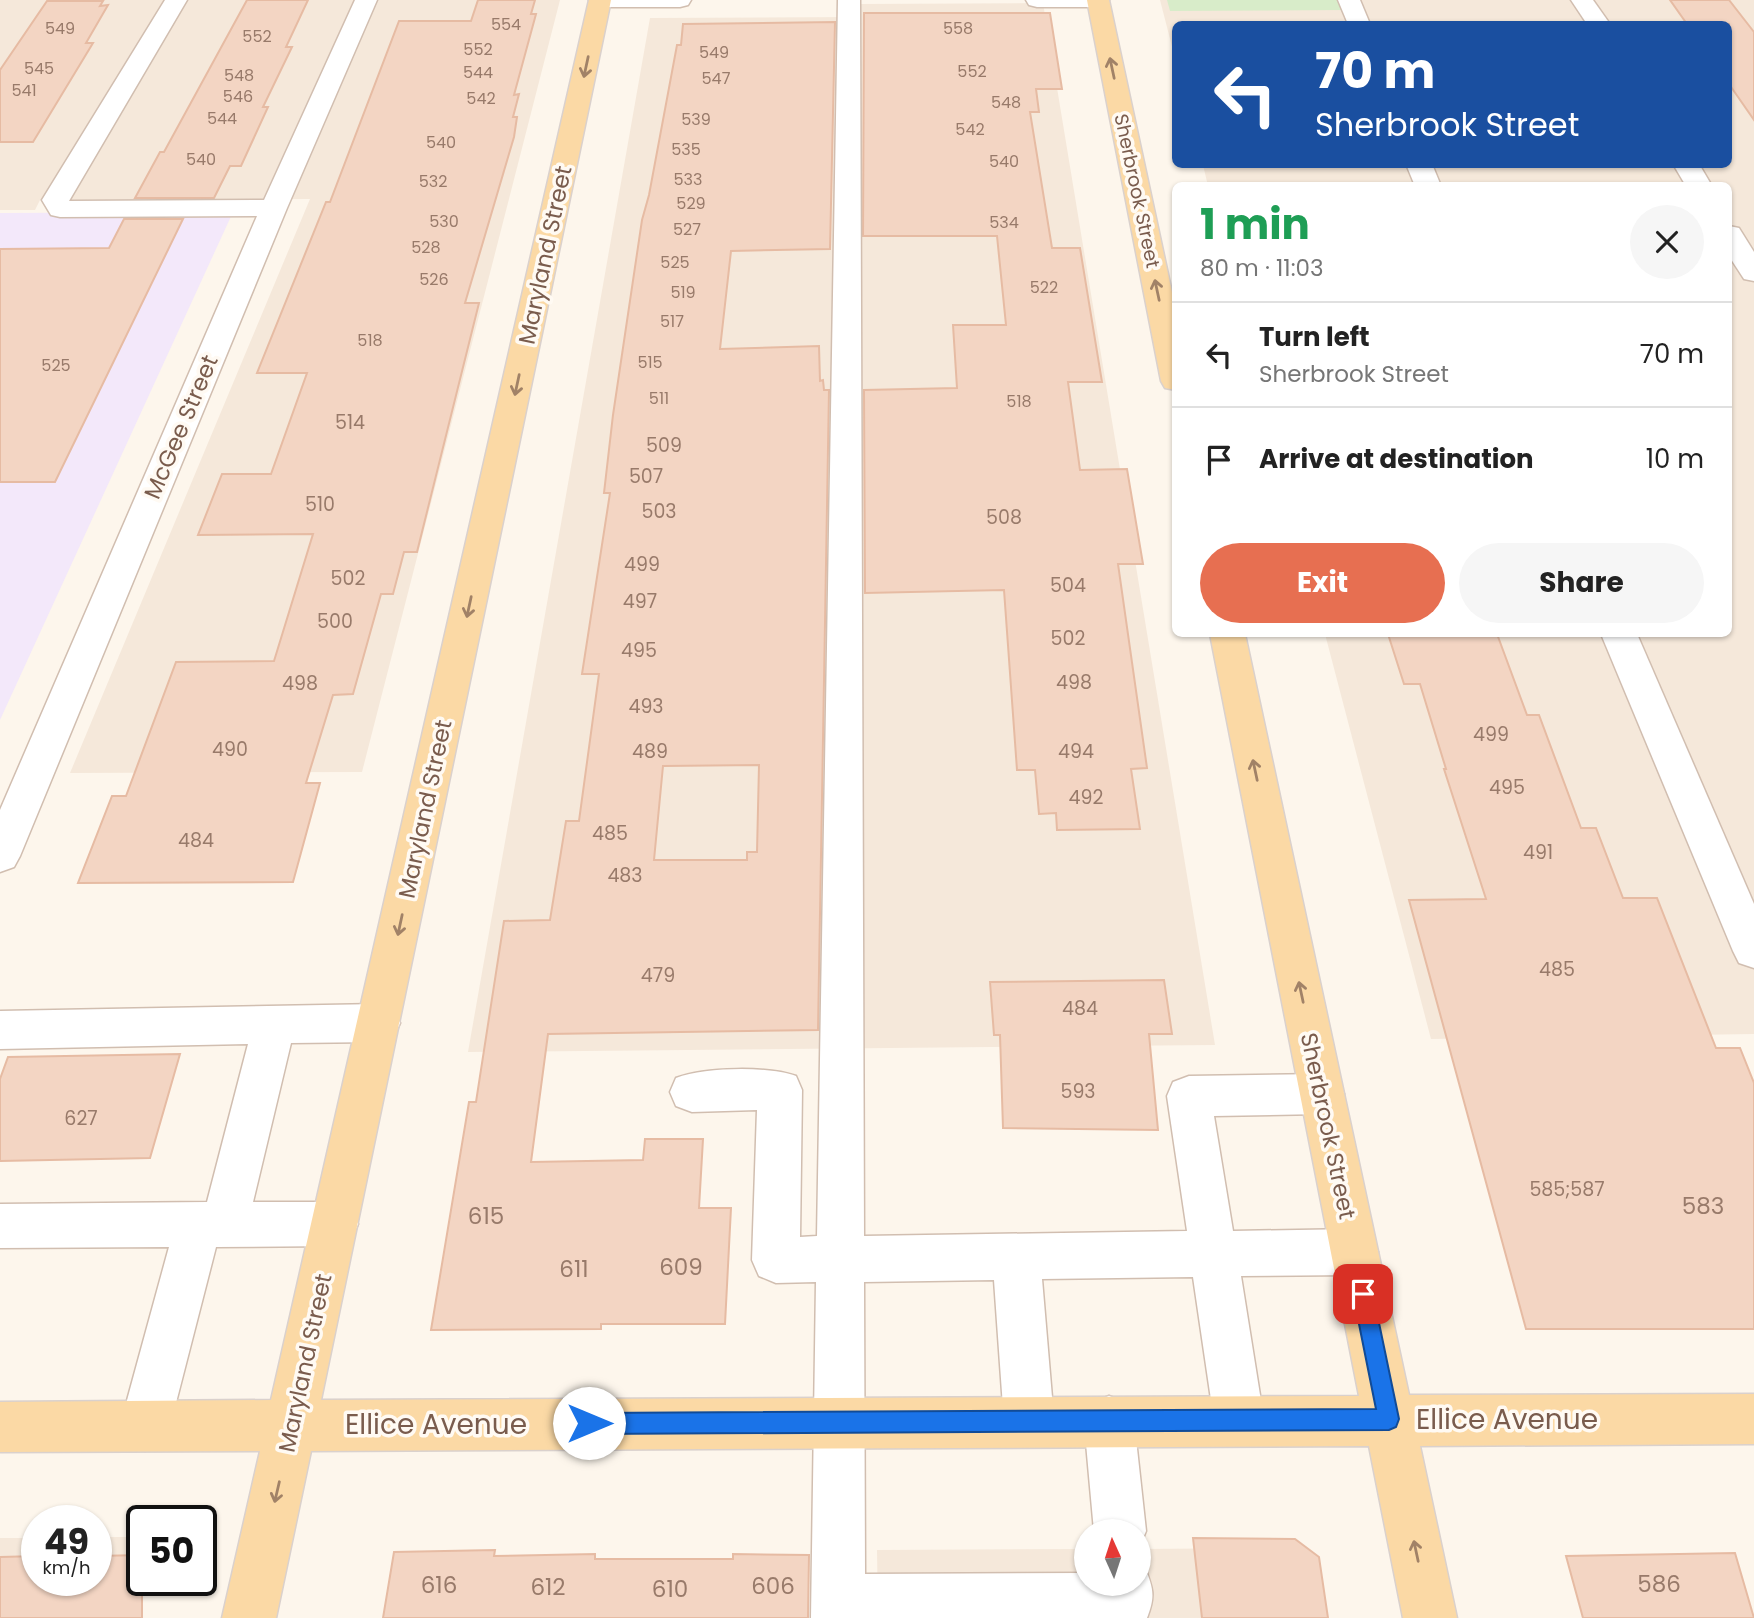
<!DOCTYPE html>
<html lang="en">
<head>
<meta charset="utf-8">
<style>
	body { margin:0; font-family:Poppins,sans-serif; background:#f6f6f6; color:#222; height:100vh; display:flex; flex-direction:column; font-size:26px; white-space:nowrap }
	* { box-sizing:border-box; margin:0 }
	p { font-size:23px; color:#767676 }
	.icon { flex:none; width:38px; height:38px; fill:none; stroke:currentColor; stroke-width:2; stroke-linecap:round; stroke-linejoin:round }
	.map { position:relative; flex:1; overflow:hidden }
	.sheet { position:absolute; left:1172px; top:182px; width:560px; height:455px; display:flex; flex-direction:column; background:#fff; border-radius:10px; box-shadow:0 2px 5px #0004 }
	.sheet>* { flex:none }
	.top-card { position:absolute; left:1172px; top:21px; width:560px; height:147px; border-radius:10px; box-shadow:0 2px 5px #0004; background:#1a4fa0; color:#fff; overflow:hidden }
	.needle { width:46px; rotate:357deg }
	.fabs { position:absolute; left:1074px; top:1519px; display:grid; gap:14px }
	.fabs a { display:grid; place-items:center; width:77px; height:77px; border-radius:50%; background:#fff; box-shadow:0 2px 5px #0004; font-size:35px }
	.speed { position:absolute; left:21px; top:1505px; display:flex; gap:14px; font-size:35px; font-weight:700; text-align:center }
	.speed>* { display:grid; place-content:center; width:91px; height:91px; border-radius:50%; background:#fff; box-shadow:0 2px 5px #0004; line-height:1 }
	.speed small { font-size:18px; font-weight:400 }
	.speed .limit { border:4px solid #111; border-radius:10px; background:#fff; color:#111 }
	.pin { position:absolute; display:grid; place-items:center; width:60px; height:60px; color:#fff; margin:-30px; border-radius:14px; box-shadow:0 4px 10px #0006 }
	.me { position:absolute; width:77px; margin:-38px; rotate:90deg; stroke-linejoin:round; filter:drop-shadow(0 0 5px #0008) }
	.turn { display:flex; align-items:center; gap:24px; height:147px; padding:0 28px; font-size:32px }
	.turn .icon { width:91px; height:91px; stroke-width:2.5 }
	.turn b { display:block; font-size:49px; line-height:60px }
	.round { display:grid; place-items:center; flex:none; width:74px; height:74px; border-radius:37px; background:#f6f6f6 }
	.overview { display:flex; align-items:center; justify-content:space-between; height:119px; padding:0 28px }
	h1 { font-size:42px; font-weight:700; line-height:52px; color:#1e9e55 }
	.primary-button { display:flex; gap:14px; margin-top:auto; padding:14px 28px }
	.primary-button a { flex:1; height:80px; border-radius:42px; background:#e76f51; color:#fff; font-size:28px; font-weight:700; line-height:80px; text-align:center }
	.primary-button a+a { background:#f6f6f6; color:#222 }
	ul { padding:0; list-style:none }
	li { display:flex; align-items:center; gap:21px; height:105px; padding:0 28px; border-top:2px solid #e0e0e0 }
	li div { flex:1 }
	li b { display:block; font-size:26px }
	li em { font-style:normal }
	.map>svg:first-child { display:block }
	.residential { fill:#f5e8da }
	.education { fill:#f3e8fa }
	.green { fill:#d8ecc9 }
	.building { fill:#f3d5c3; stroke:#e6bba3; stroke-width:2; fill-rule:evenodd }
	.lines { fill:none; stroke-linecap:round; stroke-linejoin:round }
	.minor-casing { stroke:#d1beb0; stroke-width:3 }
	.major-casing { stroke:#dad1cd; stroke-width:3 }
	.minor { fill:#fff; fill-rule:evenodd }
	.major { fill:#fbd9a5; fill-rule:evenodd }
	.oneway { stroke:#a18267 }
	.route { fill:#1a73e8; stroke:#114b97; stroke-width:2 }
	.labels { text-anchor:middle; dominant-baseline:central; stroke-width:7; stroke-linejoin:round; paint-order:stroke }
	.far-number-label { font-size:16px; fill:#987a6a }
	.far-street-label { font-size:19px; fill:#7a5c4d; stroke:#fffaf3 }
	.number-label { font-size:19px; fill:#987a6a }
	.street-label { font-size:23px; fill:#7a5c4d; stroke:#fffaf3 }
	.near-number-label { font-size:23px; fill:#987a6a }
	.near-street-label { font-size:28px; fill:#7a5c4d; stroke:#fffaf3 }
</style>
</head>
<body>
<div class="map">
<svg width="1754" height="1618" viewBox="0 0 1754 1618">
	<rect width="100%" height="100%" fill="#fdf6ec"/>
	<g class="residential">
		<path d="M0 0H560L362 772 70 773 310 199 40 200 35 210H0Z"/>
		<path d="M1160 0H1754V1034L1431 1039 1325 634H1729V186H1208L1203 165 1729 164V24H1176V62Z"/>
		<path d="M1043 3 1215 1045 468 1052 650 18 859 17V4Z"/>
		<path d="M96 1537H142V1580H144L135 1618H0V1538H37V1580H96Z"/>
		<path d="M1277 1548 1288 1618H878L877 1550 1087 1549V1584H1139V1549Z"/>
	</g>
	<path class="education" d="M233 212 0 720V213Z"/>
	<path class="green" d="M1167 0H1344L1348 10 1170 11Z"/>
	<g class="building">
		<path d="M247 0H308L286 47H292L263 107H268L241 166H230L214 198H135L160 152H164Z"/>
		<path d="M478 0H535L531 14H536L514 95 519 94 513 117H517L514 137 465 303H479L417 552H404L393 594H381L353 694 333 695 306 783H320L293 882 78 883 112 796H126L176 662 274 661 313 534 198 535 222 474H271L307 373H257L326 202H330L399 21H471Z"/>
		<path d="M1670 0H1729L1754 32V120L1729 84V24H1687Z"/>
		<path d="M47 1H103L100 6 108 5 86 43H93L33 142H0V70Z"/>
		<path d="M864 13H1050L1062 89H1036L1039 112H1030L1052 248H1080L1102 382H1068L1080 470 1127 469 1143 564H1118L1147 768 1131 769 1140 829 1057 830 1056 813 1039 814 1035 770H1017L1004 590 865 593 864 390 957 388 953 325H1006L997 236H863Z"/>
		<path d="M835 22 830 249 731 251 720 349 819 346 820 381 823 380 824 390H829L818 1030 548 1034 531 1162 643 1160 645 1139H703L699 1208H731L725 1324H601V1329L431 1330 469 1102H476L504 921 550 920 566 821H579L599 674H582L610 493H604L613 415 642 220 649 195 677 45H681L683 24ZM759 765 757 852H747V860H654L663 766Z"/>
		<path d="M124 219H183L55 482H0V249L109 248Z"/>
		<path d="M1388 634H1497L1527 715H1539L1581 828H1596L1623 898H1657L1716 1048H1740L1754 1083V1329H1526L1409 900 1486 899 1444 769H1446L1420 684H1404Z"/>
		<path d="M1164 980 1172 1034H1149L1158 1130 1003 1128 1000 1035H994L990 982Z"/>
		<path d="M180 1054 150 1158 0 1161V1079L8 1057Z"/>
		<path d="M1193 1538 1295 1539 1319 1557 1328 1618H1202Z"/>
		<path d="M495 1550 494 1556 595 1554V1559H733V1554L809 1555 808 1618H383L394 1552Z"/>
		<path d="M1735 1553 1754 1618H1583L1566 1556Z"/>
		<path d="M142 1555V1618H0V1557L37 1556V1580H96V1556Z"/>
	</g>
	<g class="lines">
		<g class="minor-casing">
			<g id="minor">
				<path d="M165 0H187L69 201 264 200 355 0H377L287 208 20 856 14 867 0 872V810L257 216 60 217 51 215 42 200Z"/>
				<path d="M589 0H691L688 5 680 7H600L592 5Z"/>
				<path d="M838 0H860L864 1236 1187 1231 1167 1096 1173 1082 1189 1076 1322 1074 1338 1080 1344 1094 1338 1108 1322 1114 1214 1116 1233 1231 1354 1229 1371 1236 1378 1252 1371 1268 1354 1275 1241 1276 1264 1420 1257 1438 1239 1445 1221 1438 1214 1420 1193 1277 1042 1279 1054 1421 1047 1439 1029 1446 1011 1439 1004 1421 994 1280 864 1282 865 1574 1087 1573V1584H1139V1563L1144 1565C1153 1588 1156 1595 1147 1618H811L816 1282 776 1283 759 1276 752 1260 757 1110 692 1112 676 1106 670 1092 676 1078C705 1067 768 1066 796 1076L802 1090 800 1237 817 1236Z"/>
				<path d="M1026 0H1109L1106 5 1098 7H1037L1029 5Z"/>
				<path d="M1338 0H1360L1370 24H1348Z"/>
				<path d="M1571 0H1593L1610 24H1587Z"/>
				<path d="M1406 164H1432L1441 186H1415Z"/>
				<path d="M1673 164H1699L1712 186H1686Z"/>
				<path d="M1729 226 1739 228 1754 252V281L1744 279 1729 256Z"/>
				<path d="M1601 634H1637L1754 904V968L1739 963 1733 951Z"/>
				<path d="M379 1004 394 1010 400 1023 394 1036 379 1042 291 1043 253 1202H335L351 1208 358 1224 351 1240 335 1246 216 1247 170 1426 163 1444 145 1451 127 1444 120 1426 169 1247 0 1248V1204L207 1202 248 1044 0 1049V1011Z"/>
				<path d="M1109 1396 1127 1403 1134 1421 1146 1531 1139 1548V1531H1094L1084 1421 1091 1403Z"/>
			</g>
		</g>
		<g class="major-casing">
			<g id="major">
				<path d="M589 0H611L321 1400 1359 1396 1210 634H1245L1409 1395 1754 1394V1444L1420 1446 1457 1618H1403L1369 1446 311 1451 276 1618H222L260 1451 0 1452V1402L271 1400Z"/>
				<path d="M1087 0H1109L1176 311V390L1165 388 1161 381Z"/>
			</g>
		</g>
		<use href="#minor" class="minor"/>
		<use href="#major" class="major"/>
	</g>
	<defs><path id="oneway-shaft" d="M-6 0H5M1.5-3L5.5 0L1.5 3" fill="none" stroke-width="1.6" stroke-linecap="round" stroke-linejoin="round" transform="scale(1.75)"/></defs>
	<g class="oneway">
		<use href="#oneway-shaft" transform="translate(586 67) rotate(102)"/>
		<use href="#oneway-shaft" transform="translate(1112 68) rotate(-102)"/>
		<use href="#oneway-shaft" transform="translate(1157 290) rotate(-102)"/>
		<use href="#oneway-shaft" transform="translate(517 385) rotate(102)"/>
		<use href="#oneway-shaft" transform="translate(469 607) rotate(102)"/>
		<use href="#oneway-shaft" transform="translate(1255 770) rotate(-102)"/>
		<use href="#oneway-shaft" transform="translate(400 925) rotate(102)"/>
		<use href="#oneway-shaft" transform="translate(1301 992) rotate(-102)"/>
		<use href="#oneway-shaft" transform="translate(277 1492) rotate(103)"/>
		<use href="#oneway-shaft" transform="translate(1416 1551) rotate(-102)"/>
	</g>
	<path class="route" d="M1363 1285 1370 1287 1373 1294 1399 1419 1396 1427 1389 1430 589 1434 582 1431 579 1423 582 1416 589 1413 1376 1409 1353 1294 1356 1287Z"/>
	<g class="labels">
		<g class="far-number-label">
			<text x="506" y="24">554</text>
			<text x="60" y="28">549</text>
			<text x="958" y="28">558</text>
			<text x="257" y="36">552</text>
			<text x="478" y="49">552</text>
			<text x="714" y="52">549</text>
			<text x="39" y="68">545</text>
			<text x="972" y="71">552</text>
			<text x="478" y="72">544</text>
			<text x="239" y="75">548</text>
			<text x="716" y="78">547</text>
			<text x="24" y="90">541</text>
			<text x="238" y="96">546</text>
			<text x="481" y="98">542</text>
			<text x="1006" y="102">548</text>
			<text x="222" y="118">544</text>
			<text x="696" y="119">539</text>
			<text x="970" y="129">542</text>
			<text x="441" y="142">540</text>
			<text x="686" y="149">535</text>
			<text x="201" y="159">540</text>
			<text x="1004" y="161">540</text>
			<text x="688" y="179">533</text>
			<text x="433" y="181">532</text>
			<text x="691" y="203">529</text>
			<text x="444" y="221">530</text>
			<text x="1004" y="222">534</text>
			<text x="687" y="229">527</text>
			<text x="426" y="247">528</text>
			<text x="675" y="262">525</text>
			<text x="434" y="279">526</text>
			<text x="1044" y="287">522</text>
			<text x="683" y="292">519</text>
			<text x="672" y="321">517</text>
			<text x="370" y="340">518</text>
			<text x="650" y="362">515</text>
			<text x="56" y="365">525</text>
			<text x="659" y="398">511</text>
			<text x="1019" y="401">518</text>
		</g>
		<g class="far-street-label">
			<text transform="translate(1137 191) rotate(78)">Sherbrook Street</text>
		</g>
		<g class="number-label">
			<text x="350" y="422">514</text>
			<text x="664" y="445">509</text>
			<text x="646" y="476">507</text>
			<text x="320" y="504">510</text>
			<text x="659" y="511">503</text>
			<text x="1004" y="517">508</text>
			<text x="642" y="564">499</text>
			<text x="348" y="578">502</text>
			<text x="1068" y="585">504</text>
			<text x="640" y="601">497</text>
			<text x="335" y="621">500</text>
			<text x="1068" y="638">502</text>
			<text x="639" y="650">495</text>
			<text x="1074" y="682">498</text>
			<text x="300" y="683">498</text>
			<text x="646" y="706">493</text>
			<text x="1491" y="734">499</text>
			<text x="230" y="749">490</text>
			<text x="650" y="751">489</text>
			<text x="1076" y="751">494</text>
			<text x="1507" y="787">495</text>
			<text x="1086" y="797">492</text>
			<text x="610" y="833">485</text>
			<text x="196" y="840">484</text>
			<text x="1538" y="852">491</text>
			<text x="625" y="875">483</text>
			<text x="1557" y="969">485</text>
			<text x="658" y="975">479</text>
			<text x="1080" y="1008">484</text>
			<text x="1078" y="1091">593</text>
			<text x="81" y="1118">627</text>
			<text x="1567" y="1189">585;587</text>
		</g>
		<g class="street-label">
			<text transform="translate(545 255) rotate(-78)">Maryland Street</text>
			<text transform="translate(181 427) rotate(-67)">McGee Street</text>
			<text transform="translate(425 809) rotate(-78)">Maryland Street</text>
			<text transform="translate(1328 1126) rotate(78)">Sherbrook Street</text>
			<text transform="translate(305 1363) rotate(-78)">Maryland Street</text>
		</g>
		<g class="near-number-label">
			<text x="1703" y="1206">583</text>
			<text x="486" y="1216">615</text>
			<text x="681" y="1267">609</text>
			<text x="574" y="1269">611</text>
			<text x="1659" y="1584">586</text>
			<text x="439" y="1585">616</text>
			<text x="773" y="1586">606</text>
			<text x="548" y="1587">612</text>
			<text x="670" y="1589">610</text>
		</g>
		<g class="near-street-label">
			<text x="1507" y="1419">Ellice Avenue</text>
			<text x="436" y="1424">Ellice Avenue</text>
		</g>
	</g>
</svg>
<div class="fabs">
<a><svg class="needle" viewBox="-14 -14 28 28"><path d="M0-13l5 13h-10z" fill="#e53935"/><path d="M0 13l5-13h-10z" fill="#767676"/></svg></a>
</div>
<div class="speed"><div>49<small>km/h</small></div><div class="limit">50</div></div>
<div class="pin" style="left:1363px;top:1294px;background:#d93025"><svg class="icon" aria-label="arrive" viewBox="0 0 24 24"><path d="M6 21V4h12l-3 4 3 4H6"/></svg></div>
<svg class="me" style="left:589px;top:1423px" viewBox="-20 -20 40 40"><circle r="19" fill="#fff"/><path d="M0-13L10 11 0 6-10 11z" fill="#1a73e8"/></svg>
<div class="top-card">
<div class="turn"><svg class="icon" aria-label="left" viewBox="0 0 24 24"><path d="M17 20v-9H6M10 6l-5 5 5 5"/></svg><div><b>70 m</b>Sherbrook Street</div></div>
</div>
<section class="sheet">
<div class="overview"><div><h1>1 min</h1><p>80 m · 11:03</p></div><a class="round"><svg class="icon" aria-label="close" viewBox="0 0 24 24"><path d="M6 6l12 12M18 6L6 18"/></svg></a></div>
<ul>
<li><svg class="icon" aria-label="left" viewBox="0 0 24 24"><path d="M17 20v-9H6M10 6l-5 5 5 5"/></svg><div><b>Turn left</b><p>Sherbrook Street</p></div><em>70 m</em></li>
<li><svg class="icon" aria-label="arrive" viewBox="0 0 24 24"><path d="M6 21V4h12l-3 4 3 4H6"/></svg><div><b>Arrive at destination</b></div><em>10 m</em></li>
</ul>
<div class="primary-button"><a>Exit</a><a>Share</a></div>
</section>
</div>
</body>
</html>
